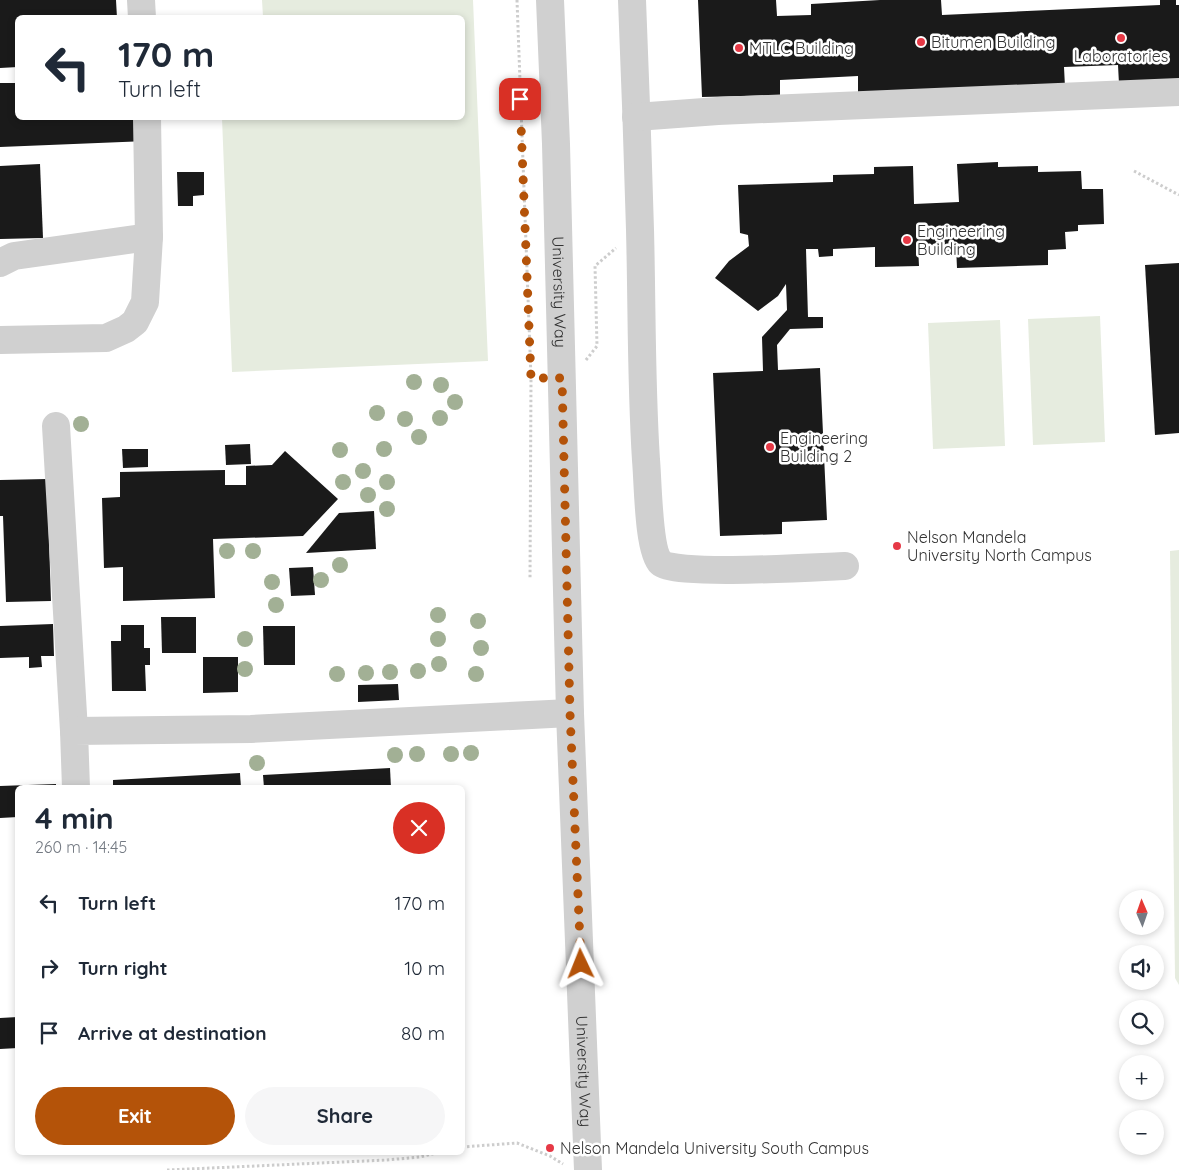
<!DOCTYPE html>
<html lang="en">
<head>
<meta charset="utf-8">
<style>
	body { margin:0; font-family:Quicksand,sans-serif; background:#f6f6f7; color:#1f2937; height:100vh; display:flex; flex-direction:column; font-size:19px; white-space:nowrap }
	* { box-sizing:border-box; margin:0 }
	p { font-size:16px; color:#747a83 }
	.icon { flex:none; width:28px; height:28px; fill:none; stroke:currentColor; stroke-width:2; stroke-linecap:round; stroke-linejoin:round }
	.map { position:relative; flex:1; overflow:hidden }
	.drawer { position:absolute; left:15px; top:785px; width:450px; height:370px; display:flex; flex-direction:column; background:#fff; border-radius:8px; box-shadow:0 2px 8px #0003 }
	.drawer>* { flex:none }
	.hud { position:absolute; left:15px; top:15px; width:450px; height:105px; border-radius:8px; box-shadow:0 2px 8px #0003; background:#fff; color:#1f2937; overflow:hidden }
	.needle { width:32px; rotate:358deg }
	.fabs { position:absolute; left:1119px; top:890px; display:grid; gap:10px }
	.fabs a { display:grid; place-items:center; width:45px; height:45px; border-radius:50%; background:#fff; box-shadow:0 2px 8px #0003; font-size:25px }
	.pin { position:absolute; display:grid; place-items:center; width:42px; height:42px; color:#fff; margin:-21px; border-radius:10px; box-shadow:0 2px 8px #0006 }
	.me { position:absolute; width:55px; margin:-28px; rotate:358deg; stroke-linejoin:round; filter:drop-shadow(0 0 4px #0008) }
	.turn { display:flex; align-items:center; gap:18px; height:105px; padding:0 20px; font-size:22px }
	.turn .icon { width:65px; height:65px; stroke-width:2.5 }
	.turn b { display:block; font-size:35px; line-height:42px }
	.round { display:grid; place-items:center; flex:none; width:52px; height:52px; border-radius:26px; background:#f6f6f7 }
	.summary { display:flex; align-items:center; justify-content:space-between; height:85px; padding:0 20px }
	h1 { font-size:30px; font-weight:700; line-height:38px }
	.button { display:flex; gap:10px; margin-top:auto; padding:10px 20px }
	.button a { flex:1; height:58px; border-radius:30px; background:#b45309; color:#fff; font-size:20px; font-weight:700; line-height:58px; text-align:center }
	.button a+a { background:#f6f6f7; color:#1f2937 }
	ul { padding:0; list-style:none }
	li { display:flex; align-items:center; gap:15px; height:65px; padding:0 20px }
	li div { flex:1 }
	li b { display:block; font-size:19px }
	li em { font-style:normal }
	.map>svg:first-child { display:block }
	.green { fill:#e6ecdf }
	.building { fill:#1a1a1a }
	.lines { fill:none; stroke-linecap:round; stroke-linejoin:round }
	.path { stroke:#cdcdcd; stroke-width:3; stroke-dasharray:2.5 2.5; stroke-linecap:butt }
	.minor { stroke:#d0d0d0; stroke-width:28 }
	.tree { fill:#a2b095 }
	.route { stroke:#b45309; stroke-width:9; stroke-dasharray:0 16.2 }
	.poi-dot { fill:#e63946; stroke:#fff; stroke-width:2 }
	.labels { text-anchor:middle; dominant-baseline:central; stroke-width:5; stroke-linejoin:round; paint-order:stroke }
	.poi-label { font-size:16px; fill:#333; stroke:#fff; text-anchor:start }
	.street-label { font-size:16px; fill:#333; stroke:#fff }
</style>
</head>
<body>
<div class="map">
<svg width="1179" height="1170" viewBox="0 0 1179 1170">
	<rect width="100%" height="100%" fill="#fff"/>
	<g class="green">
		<path d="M262 0H473L488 361 232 372 222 118H462V18L263 17Z"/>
		<path d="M1100 316 1105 442 1033 445 1028 319Z"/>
		<path d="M1000 320 1005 446 933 449 928 323Z"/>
		<path d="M1179 550V985L1175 978 1170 551Z"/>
	</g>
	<g class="building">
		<path d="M0 0H116L117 18H18V67L0 68Z"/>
		<path d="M698 0H776L777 16 811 15V4L880 0H941L942 15 1160 5V0H1176V5H1179V82L1119 84 1118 65 1064 67 1065 87 858 92V76L780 80V95L702 97Z"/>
		<path d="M0 83H18V118H146L147 141 0 147Z"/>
		<path d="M998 162V167L1038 166V172L1081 171 1082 189H1103L1104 224 1078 225V231L1065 232 1066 249 1048 250V265L957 268 956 246H950V251L932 252V245L918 246 919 266 875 267V247L833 249V256L819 257 818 249H806L808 317H823V328L790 329 777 345 778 370 820 368 827 520 782 522V534L720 536 713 373 763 371 762 337 787 310 786 284 778 296 758 311 715 278 729 261 749 246 748 235 740 233 738 185 833 182V175L874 174V167L913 166 914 204 959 202 957 164Z"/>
		<path d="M40 164 43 238 0 239V166Z"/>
		<path d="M177 172H204V195L193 196V206H178Z"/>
		<path d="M1179 263V433L1155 435 1145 265Z"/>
		<path d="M250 444 251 464 226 465 225 445Z"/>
		<path d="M122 449H148V467L123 468Z"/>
		<path d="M285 451 338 499 303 536 213 539 215 598 123 601V567L104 568 102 498 120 497V472L225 470V485H246V466L272 465Z"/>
		<path d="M47 479 51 601 6 602 3 516H0V480Z"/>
		<path d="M374 511 376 549 306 553 339 513Z"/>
		<path d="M313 567 315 595 291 596 289 568Z"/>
		<path d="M161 617H196V653H162Z"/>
		<path d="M53 624 54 656H41L42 667 29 668V657L0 658V626Z"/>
		<path d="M121 625H144V648H150V665H145L146 691H112L111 641H121Z"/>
		<path d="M263 626H295V665H264Z"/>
		<path d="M203 657H238V692L203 693Z"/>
		<path d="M398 684 399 700 358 702V685Z"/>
		<path d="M390 768 391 788H264L263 775Z"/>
		<path d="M240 773 241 788H113V780Z"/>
		<path d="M56 784V788H18V817L0 818V786Z"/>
		<path d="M18 1017V1048L0 1049V1018Z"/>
	</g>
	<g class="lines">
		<g class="path">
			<path d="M517 0 531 378 530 579"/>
			<path d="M1134 171 1179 195"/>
			<path d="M586 360 597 346 595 266 616 248"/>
			<path d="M462 1147 517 1143 550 1156 563 1164"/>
			<path d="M167 1170 387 1160 420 1157 440 1152"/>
		</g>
		<g class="minor">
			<path d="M141 0 142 18"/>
			<path id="s1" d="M550 0 556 144 570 713 588 1170"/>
			<path d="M632 0C635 77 638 153 640 230 642 306 641 383 646 460 648 480 648 551 661 563 675 576 818 567 845 566"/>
			<path d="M636 117 718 111 1179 92"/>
			<path d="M0 263 14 256 149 237"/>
			<path d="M0 340 106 338 126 329 135 322 145 302 149 237 147 118"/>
			<path d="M56 426 74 731"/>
			<path d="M76 788 74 731 251 729 570 713"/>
		</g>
	</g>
	<g class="tree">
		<circle cx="414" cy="382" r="8"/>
		<circle cx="441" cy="385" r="8"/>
		<circle cx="455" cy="402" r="8"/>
		<circle cx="377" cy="413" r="8"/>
		<circle cx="440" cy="418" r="8"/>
		<circle cx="405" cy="419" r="8"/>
		<circle cx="81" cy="424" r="8"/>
		<circle cx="419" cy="437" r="8"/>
		<circle cx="384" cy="449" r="8"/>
		<circle cx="340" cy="450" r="8"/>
		<circle cx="363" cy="471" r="8"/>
		<circle cx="343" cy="482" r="8"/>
		<circle cx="387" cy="482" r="8"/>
		<circle cx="368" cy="495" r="8"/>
		<circle cx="387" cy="509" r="8"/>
		<circle cx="227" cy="551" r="8"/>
		<circle cx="253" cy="551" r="8"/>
		<circle cx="340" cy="565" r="8"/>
		<circle cx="321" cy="580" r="8"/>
		<circle cx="272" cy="582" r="8"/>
		<circle cx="276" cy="605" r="8"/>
		<circle cx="438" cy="615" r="8"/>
		<circle cx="478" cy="621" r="8"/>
		<circle cx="245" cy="639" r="8"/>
		<circle cx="438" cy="639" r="8"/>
		<circle cx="481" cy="648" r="8"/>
		<circle cx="439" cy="664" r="8"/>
		<circle cx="245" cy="669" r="8"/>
		<circle cx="418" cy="671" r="8"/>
		<circle cx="390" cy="672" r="8"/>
		<circle cx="366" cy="673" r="8"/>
		<circle cx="337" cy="674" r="8"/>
		<circle cx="476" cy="674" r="8"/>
		<circle cx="471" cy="753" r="8"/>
		<circle cx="417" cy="754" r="8"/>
		<circle cx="451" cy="754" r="8"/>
		<circle cx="395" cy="755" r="8"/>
		<circle cx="257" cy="763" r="8"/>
	</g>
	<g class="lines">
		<path class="route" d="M520 99 531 378H562L570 713 581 964"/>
	</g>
	<g class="poi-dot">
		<circle cx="1121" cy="38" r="5"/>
		<circle cx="921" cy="42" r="5"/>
		<circle cx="739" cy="48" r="5"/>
		<circle cx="907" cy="240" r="5"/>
		<circle cx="770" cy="447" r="5"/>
		<circle cx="897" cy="546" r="5"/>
		<circle cx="550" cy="1148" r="5"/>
	</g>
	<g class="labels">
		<g class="poi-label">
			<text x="931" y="42">Bitumen Building</text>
			<text x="749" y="48">MTLC Building</text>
			<text x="1121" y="56" text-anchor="middle">Laboratories</text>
			<text x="917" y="231">Engineering<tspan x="917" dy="18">Building</tspan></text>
			<text x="780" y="438">Engineering<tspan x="780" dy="18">Building 2</tspan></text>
			<text x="907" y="537">Nelson Mandela<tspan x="907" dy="18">University North Campus</tspan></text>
			<text x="560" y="1148">Nelson Mandela University South Campus</text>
		</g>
		<g class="street-label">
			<text stroke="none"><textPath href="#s1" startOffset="292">University Way</textPath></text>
			<text stroke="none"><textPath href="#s1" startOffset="1072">University Way</textPath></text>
		</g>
	</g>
</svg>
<div class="fabs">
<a><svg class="needle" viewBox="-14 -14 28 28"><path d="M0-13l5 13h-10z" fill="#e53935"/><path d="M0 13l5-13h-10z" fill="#747a83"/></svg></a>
<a><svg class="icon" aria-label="sound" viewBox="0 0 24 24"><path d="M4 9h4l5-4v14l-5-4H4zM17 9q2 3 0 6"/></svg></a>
<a><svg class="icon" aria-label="search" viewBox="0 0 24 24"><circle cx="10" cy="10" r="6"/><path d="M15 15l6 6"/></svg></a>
<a>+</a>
<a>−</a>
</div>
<div class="pin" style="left:520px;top:99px;background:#d93025"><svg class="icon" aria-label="arrive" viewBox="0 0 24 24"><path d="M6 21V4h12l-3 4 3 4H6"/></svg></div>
<svg class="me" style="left:581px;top:964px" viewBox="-20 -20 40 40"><path d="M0-17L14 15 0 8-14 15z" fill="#b45309" stroke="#fff" stroke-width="4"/></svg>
<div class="hud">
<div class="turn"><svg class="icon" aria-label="left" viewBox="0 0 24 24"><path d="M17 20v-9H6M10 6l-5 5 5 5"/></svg><div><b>170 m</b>Turn left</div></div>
</div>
<section class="drawer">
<div class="summary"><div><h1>4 min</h1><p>260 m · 14:45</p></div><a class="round" style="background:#d93025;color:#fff"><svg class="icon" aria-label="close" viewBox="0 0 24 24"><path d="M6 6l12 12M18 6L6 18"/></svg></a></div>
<ul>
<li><svg class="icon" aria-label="left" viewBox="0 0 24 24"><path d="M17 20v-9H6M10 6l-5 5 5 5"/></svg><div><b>Turn left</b></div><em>170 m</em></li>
<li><svg class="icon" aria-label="right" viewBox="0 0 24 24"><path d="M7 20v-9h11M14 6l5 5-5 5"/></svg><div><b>Turn right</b></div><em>10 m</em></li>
<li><svg class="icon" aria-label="arrive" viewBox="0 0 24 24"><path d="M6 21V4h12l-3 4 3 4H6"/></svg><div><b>Arrive at destination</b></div><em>80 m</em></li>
</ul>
<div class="button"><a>Exit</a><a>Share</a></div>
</section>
</div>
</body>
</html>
